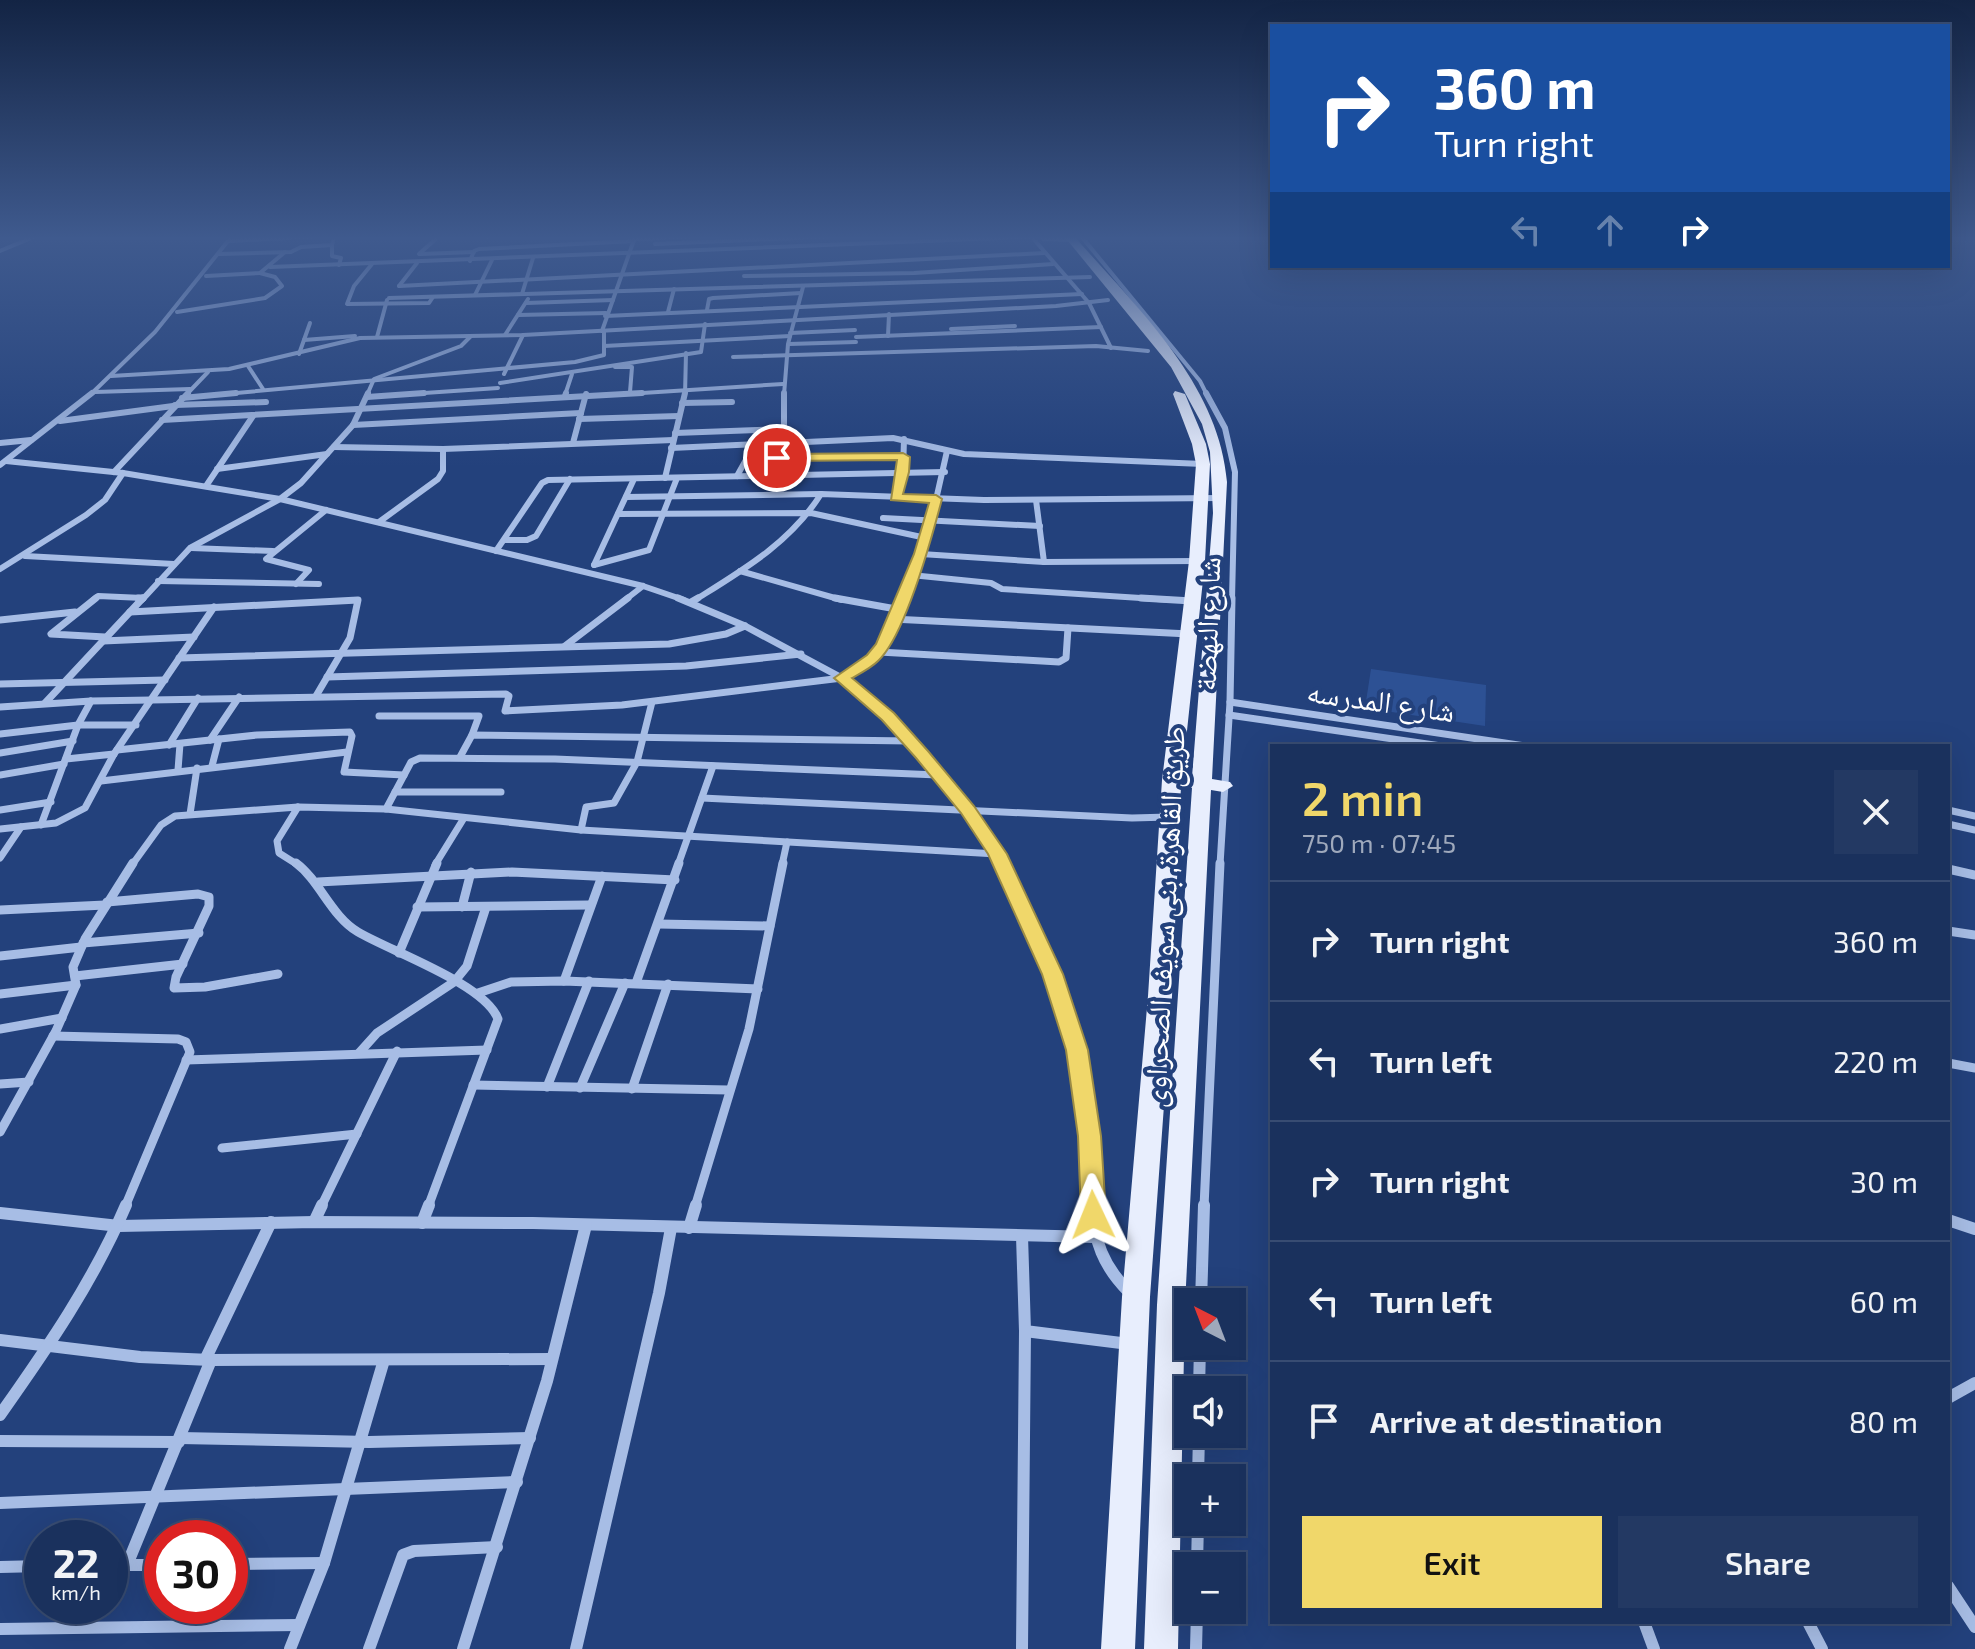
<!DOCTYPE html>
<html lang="en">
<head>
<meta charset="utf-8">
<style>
	body { margin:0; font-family:"Exo 2","Noto Naskh Arabic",sans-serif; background:#233963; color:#f1f3f6; height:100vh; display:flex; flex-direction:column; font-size:30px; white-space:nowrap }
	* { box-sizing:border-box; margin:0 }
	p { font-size:26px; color:#9fa9bc }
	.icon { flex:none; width:44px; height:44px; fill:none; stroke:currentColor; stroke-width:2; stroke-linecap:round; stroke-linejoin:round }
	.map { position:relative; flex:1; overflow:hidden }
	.details { position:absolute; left:1270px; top:744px; width:680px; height:880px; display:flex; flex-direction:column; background:#1a315d; border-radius:0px; box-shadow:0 8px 32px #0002,0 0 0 2px #384c72 }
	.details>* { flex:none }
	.top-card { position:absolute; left:1270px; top:24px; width:680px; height:244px; border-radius:0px; box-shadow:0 8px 32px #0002,0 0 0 2px #384c72; background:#1a4fa0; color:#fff; overflow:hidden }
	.needle { width:52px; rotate:318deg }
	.controls { position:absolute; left:1174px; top:1288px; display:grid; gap:16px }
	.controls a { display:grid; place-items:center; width:72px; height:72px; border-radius:0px; background:#1a315d; box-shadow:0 8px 32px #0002,0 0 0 2px #384c72; font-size:40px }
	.speed { position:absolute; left:24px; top:1520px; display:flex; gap:16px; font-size:40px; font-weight:700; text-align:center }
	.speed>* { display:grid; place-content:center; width:104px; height:104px; border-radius:50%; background:#1a315d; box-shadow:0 8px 32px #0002,0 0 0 2px #384c72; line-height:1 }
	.speed small { font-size:20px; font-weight:400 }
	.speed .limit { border:12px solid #d22; background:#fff; color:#111 }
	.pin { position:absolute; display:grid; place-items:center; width:68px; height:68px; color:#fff; margin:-34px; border:4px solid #fff; border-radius:50%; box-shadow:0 2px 8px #0007 }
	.me { position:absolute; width:88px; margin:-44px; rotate:358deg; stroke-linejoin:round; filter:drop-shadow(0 0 6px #0008) }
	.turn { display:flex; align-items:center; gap:28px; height:168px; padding:0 32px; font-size:36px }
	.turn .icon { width:104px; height:104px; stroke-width:2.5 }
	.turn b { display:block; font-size:56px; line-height:68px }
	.lanes { display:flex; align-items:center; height:76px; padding:0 32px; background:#0003; justify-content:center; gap:40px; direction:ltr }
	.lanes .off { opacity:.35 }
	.round { display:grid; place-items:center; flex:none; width:84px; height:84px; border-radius:0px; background:#233963 }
	.headline { display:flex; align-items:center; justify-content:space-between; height:136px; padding:0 32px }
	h1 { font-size:48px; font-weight:600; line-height:60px; color:#f0d76a }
	.cta { display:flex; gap:16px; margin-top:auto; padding:16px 32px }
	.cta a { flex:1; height:92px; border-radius:0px; background:#f0d76a; color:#111; font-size:32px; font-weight:600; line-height:92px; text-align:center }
	.cta a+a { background:#233963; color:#f1f3f6 }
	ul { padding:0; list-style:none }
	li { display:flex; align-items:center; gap:24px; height:120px; padding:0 32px; border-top:2px solid #384c72 }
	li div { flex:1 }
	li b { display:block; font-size:30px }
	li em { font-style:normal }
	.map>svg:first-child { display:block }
	.green { fill:#2d5194 }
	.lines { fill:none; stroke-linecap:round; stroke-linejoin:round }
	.street-far4 { stroke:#a7bde5; stroke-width:4 }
	.street-far3 { stroke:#a7bde5; stroke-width:6 }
	.street-far2 { stroke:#a7bde5; stroke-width:7 }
	.street-far1 { stroke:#a7bde5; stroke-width:9 }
	.street { stroke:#a7bde5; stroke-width:12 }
	.primary { fill:#e8eefd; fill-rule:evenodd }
	.route { fill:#f0d76a; stroke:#9c8c45; stroke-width:2 }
	.labels { text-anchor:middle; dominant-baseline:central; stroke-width:8; stroke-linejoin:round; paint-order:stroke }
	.street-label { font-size:30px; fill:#fff; stroke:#23417c }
</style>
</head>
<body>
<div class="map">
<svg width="1975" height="1649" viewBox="0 0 1975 1649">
	<rect width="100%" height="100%" fill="#23417c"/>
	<path class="green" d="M1371 669 1486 685 1485 726 1365 708Z"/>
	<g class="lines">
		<g class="street-far4">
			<path d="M1031 236 1089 303 1111 348"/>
			<path d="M1081 236 1200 381 1207 395"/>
			<path d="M487 237 504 236"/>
			<path d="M635 239 709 236"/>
			<path d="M1043 239 1073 240"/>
			<path d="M229 241 325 236"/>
			<path d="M655 244 843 236"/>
			<path d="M332 245V256L341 258 339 265"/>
			<path d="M0 251 36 236"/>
			<path d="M219 254 291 252 301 247 332 245 334 236"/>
			<path d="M419 254 439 236"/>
			<path d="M420 254 474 252"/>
			<path d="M470 261 474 251 479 249 634 241"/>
			<path d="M372 264 354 286 347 304 429 303 433 297"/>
			<path d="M270 267 1051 236"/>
			<path d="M206 276 260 273 285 252"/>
			<path d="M744 276 914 273 1053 264"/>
			<path d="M399 286 1044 253"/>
			<path d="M399 286 417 263"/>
			<path d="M522 294 533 258"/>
			<path d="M475 295 492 260"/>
			<path d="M389 298 1090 277"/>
			<path d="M526 303 613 300"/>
			<path d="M707 310 709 299 713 298 801 293"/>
			<path d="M177 312 265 298 282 286 275 277 260 273"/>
			<path d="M668 312 674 289"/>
			<path d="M518 315 606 313"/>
			<path d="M605 316 1082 294"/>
			<path d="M951 329 1015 326"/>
			<path d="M602 331 635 237"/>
			<path d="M790 333 855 330"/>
			<path d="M505 335 528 299"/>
			<path d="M888 336 889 314"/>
			<path d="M377 337 387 300"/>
			<path d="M856 337 1101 327"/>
			<path d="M304 340 355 336"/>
			<path d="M789 344 856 342"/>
			<path d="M604 346 790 336"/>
			<path d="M299 354 310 323"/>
			<path d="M733 357 1096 346 1148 351"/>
			<path d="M248 366 263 389"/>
			<path d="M615 367H632L630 392"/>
			<path d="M504 374 523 335"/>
			<path d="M111 376 229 369 360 338 523 335 1056 306 1108 300"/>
			<path d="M500 383 701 352 705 324"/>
			<path d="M95 392 190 389"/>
			<path d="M90 395 155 332 232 236"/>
			<path d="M186 395 208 372"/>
			<path d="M214 395 575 362 604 355V331"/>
			<path d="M367 395 374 379 461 346 471 336"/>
			<path d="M395 395 498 388"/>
			<path d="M565 395 572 374"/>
			<path d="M611 395 783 384"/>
			<path d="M685 395 686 353"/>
			<path d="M784 395 788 344 803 287"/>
		</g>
		<g class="street-far3">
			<path d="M1206 393 1225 428 1235 472 1232 600"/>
			<path d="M565 396 566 393"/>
			<path d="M367 397 424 393"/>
			<path d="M182 398 236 393"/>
			<path d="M682 403 732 402"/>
			<path d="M175 405 266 402"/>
			<path d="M579 419 679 416"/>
			<path d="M162 420 642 393"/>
			<path d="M60 421 173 406"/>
			<path d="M353 425 581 413"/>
			<path d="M675 433 784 429"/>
			<path d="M784 442V393"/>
			<path d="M0 443 31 440"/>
			<path d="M573 443 586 394"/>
			<path d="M334 447 443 449 673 440"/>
			<path d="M671 448 893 438 964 454 1203 464"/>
			<path d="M6 461 123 473 280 499 643 586 684 600"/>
			<path d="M0 465 92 393"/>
			<path d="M217 469 327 454"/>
			<path d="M114 472 188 393"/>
			<path d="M737 476 747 458 903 457"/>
			<path d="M665 478 685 393"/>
			<path d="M206 486 253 416"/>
			<path d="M626 497 821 494"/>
			<path d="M895 497 903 472 904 439"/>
			<path d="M1036 500 1044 562"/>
			<path d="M618 514 811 513 926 538"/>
			<path d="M883 518 1040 526"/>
			<path d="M379 522 438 479 443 471V449"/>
			<path d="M505 540H527L536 536 570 479"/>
			<path d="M191 548 273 551"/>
			<path d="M496 551 542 483 548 480 945 472"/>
			<path d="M921 554 1044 562 1197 561"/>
			<path d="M25 556 174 564"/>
			<path d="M594 565 649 550 677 478"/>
			<path d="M594 565 634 479"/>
			<path d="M0 569 86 515 105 500 123 473"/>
			<path d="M740 571 842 600"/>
			<path d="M911 575 991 583 1002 589 1172 600"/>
			<path d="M158 581 319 584"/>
			<path d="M296 584 309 570 266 559 326 510"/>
			<path d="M93 600 98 596 143 598"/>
			<path d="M142 600 190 548 280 499 301 483 353 425 368 393"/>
			<path d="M625 600 643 586"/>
			<path d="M695 600C743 570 790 543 821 494L984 500 1220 498"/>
			<path d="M900 600 931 522 947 451"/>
		</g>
		<g class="street-far2">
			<path d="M96 598 51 634 105 637"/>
			<path d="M138 598H143"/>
			<path d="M678 598 745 626 842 678 888 716 968 810 1002 865"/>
			<path d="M835 598 896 609"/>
			<path d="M1141 598 1192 601"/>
			<path d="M691 602 698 598"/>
			<path d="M130 612 358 600 350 638 316 696"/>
			<path d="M892 619 1189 634"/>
			<path d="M0 620 75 612"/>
			<path d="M103 641 194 637"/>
			<path d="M565 646 628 598"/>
			<path d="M879 652 1059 662 1066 658 1068 628"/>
			<path d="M179 658 669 644 726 634 745 626"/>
			<path d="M327 677 686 666 801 654"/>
			<path d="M0 684 165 680"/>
			<path d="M1230 702 1525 746"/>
			<path d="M45 703 143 598"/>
			<path d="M0 707 91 701 506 694 509 696 505 711 622 705 842 678C883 652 884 642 901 598"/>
			<path d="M1229 715 1441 746"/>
			<path d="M379 716H479L472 735"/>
			<path d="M0 734 78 725H136"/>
			<path d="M210 740 239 697"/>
			<path d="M169 745 198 698"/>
			<path d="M117 750 257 735 350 732 352 736 344 772 404 775"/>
			<path d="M0 753 73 741"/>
			<path d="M460 757 472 735 910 741"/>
			<path d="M66 759 114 754"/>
			<path d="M212 766 219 739"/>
			<path d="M178 770 180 744"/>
			<path d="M0 775 64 764"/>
			<path d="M101 781 347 752"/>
			<path d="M395 792H501"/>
			<path d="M702 798 1132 818 1169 817"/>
			<path d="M298 807 277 841 279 853 298 865"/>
			<path d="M386 809 581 830 997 854"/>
			<path d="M0 810 51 802"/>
			<path d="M1948 810 1975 816"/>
			<path d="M190 814 197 768"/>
			<path d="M1948 824 1975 830"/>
			<path d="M41 825 78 725 91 701"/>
			<path d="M0 829 56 823 85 808 114 754 214 607"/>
			<path d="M581 830 586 807 614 803 637 762 652 702"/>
			<path d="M0 858 21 827"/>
			<path d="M132 865 161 825 175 816 298 807 386 809 411 762 420 758 555 759 938 775"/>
			<path d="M435 865 464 818"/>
			<path d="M678 865 713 766"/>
			<path d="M782 865 787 842"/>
			<path d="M1220 865 1230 702 1232 598"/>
		</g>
		<g class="street-far1">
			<path d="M296 863C320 881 331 916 358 932 392 952 485 984 498 1019L428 1207"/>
			<path d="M1001 863C1034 935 1070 1006 1084 1085 1091 1124 1090 1167 1092 1207"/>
			<path d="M1948 869 1975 875"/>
			<path d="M318 882 512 872 675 880"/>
			<path d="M107 902 198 894 209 897V906L176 977 174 988 205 987 278 974"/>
			<path d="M417 907 589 905"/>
			<path d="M462 907 471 872"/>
			<path d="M0 910 105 905"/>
			<path d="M658 924 770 926"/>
			<path d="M1948 931 1975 935"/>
			<path d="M83 943 199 933"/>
			<path d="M399 953 437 863"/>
			<path d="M0 956 81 947"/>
			<path d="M75 976 183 964"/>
			<path d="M564 981 602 876"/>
			<path d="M636 983 679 863"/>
			<path d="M478 993 511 982 564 981 758 989"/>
			<path d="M0 994 76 985"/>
			<path d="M0 1029 62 1018"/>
			<path d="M53 1036 178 1039 186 1042 190 1052 125 1207"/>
			<path d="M359 1053 377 1033 454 982 467 966 486 907"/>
			<path d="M186 1060 487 1050"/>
			<path d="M1948 1063 1975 1068"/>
			<path d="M0 1084 29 1082"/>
			<path d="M473 1085 729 1090"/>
			<path d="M547 1087 589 981"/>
			<path d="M580 1088 625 983"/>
			<path d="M632 1089 668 984"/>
			<path d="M0 1132 56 1031 76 985 73 967 85 939 133 863"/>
			<path d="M222 1148 357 1134"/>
			<path d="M321 1207 397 1051"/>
			<path d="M695 1207 749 1029 783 863"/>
			<path d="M1204 1207 1220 863"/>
		</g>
		<g class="street">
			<path d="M1092 1205C1094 1241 1103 1266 1129 1292"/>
			<path d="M0 1213 119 1226 314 1222 533 1223 1094 1237"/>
			<path d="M1948 1220 1975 1229"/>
			<path d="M314 1222 322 1205"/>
			<path d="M422 1223 429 1205"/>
			<path d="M689 1228 696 1205"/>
			<path d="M1022 1236 1025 1331 1129 1344"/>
			<path d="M1201 1302 1204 1205"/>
			<path d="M0 1340 140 1357 211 1360 552 1359"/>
			<path d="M205 1360 271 1222"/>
			<path d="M1199 1390 1200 1346"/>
			<path d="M1948 1398 1975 1383"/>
			<path d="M0 1415C48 1347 93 1282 126 1205"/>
			<path d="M180 1438 369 1442 530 1438"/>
			<path d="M0 1441 179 1442"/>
			<path d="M1198 1478 1199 1434"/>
			<path d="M0 1503 517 1482"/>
			<path d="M230 1564 324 1563"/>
			<path d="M110 1565H162"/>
			<path d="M127 1565 211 1360"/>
			<path d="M1197 1566 1198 1522"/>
			<path d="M0 1567 42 1566"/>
			<path d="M1948 1586 1975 1627"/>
			<path d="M1644 1622 1654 1649"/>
			<path d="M1808 1622 1822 1649"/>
			<path d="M0 1629 299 1625"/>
			<path d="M290 1649 324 1563 384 1360"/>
			<path d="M369 1649 403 1555 414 1551 497 1547"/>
			<path d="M463 1649 547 1381 586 1225"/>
			<path d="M576 1649 659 1293 671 1228"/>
			<path d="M1022 1649 1025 1331"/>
			<path d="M1196 1649 1197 1610"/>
		</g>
		<path class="primary" d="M1064 236H1074C1136 307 1219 383 1227 482L1212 779 1230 782 1233 786 1223 792 1211 790 1185 1305 1178 1649H1144L1157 1305 1192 788 1181 786 1172 996 1150 1297 1135 1649H1101L1122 1297 1148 996 1162 780 1189 561 1196 464 1192 444 1173 394 1175 391 1185 394 1206 444 1210 464 1205 561 1182 778 1192 777 1213 513 1210 452 1202 424 1171 367Z"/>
	</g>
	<linearGradient id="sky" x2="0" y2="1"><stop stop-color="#132444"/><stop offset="0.51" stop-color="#3f5a8e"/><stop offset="1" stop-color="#3f5a8e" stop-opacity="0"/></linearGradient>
	<rect width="1975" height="467" fill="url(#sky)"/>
	<path class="route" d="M903 453 910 457 909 472 903 494 936 495 942 499C932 537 905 636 878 661 871 668 861 673 852 678L894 713 928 751 974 806 1007 854 1063 974 1088 1050 1101 1136 1106 1215 1102 1222 1093 1225 1085 1222 1081 1215 1078 1136 1066 1050 1042 974 988 854 961 813 916 758 882 720 834 678 867 655 876 644 914 554 929 503 891 500 897 460 777 461 770 458 777 454Z"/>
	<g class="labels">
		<g class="street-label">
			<text transform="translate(1206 624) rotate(-88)">شارع النهضة</text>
			<text transform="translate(1381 700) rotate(8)">شارع المدرسه</text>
			<text transform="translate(1163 917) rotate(-87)">طريق القاهرة, بنى سويف الصحراوى</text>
		</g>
	</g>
</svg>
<div class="controls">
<a><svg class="needle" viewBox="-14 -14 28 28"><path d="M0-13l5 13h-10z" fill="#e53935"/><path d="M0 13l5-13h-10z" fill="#9fa9bc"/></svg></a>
<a><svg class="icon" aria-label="sound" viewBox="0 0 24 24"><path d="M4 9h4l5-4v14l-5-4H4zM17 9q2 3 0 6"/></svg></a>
<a>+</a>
<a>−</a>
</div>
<div class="speed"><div>22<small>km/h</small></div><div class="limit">30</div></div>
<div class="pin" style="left:777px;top:458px;background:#d93025"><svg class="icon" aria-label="arrive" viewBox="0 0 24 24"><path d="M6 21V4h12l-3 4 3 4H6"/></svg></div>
<svg class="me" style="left:1093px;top:1215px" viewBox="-20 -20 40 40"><path d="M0-17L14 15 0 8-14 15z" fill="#f0d76a" stroke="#fff" stroke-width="4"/></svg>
<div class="top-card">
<div class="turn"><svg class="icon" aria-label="right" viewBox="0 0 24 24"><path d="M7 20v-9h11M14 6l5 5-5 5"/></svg><div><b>360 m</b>Turn right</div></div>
<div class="lanes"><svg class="icon off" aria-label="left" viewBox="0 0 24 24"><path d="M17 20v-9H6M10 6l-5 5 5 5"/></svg><svg class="icon off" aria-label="ahead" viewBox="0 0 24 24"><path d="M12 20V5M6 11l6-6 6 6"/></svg><svg class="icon" aria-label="right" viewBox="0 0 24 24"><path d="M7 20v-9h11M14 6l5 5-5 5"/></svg></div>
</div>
<section class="details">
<div class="headline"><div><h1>2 min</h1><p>750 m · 07:45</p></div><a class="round"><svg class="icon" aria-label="close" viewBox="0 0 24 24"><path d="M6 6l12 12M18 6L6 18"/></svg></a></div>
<ul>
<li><svg class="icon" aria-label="right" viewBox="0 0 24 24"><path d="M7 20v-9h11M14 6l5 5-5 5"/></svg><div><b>Turn right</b></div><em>360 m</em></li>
<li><svg class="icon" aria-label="left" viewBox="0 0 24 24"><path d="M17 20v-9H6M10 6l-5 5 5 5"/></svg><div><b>Turn left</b></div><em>220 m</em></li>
<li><svg class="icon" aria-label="right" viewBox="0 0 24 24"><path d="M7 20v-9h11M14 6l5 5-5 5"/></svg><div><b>Turn right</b></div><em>30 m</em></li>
<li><svg class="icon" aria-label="left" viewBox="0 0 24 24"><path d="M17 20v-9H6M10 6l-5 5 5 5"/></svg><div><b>Turn left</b></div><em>60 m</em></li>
<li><svg class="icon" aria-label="arrive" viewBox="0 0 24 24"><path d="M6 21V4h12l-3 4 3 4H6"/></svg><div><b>Arrive at destination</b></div><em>80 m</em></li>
</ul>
<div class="cta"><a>Exit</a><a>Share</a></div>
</section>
</div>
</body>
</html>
